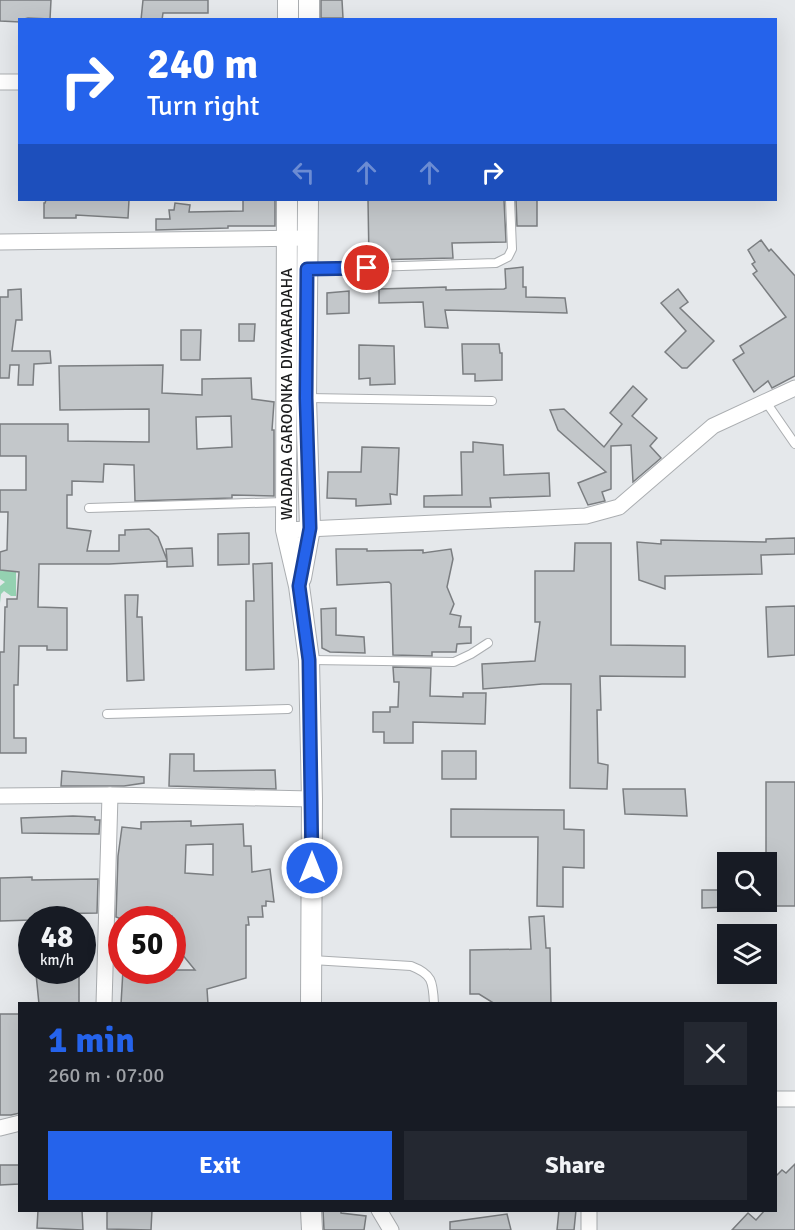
<!DOCTYPE html>
<html lang="en">
<head>
<meta charset="utf-8">
<style>
	body { margin:0; font-family:Signika,sans-serif; background:#242831; color:#f1f3f6; height:100vh; display:flex; flex-direction:column; font-size:22px; white-space:nowrap }
	* { box-sizing:border-box; margin:0 }
	p { font-size:20px; color:#9ea1a6 }
	.icon { flex:none; width:33px; height:33px; fill:none; stroke:currentColor; stroke-width:2; stroke-linecap:round; stroke-linejoin:round }
	.map { position:relative; flex:1; overflow:hidden }
	.details { position:absolute; left:18px; top:1002px; width:759px; height:210px; display:flex; flex-direction:column; background:#171b24; border-radius:0px; box-shadow:0 6px 24px #0002 }
	.details>* { flex:none }
	.top-card { position:absolute; left:18px; top:18px; width:759px; height:183px; border-radius:0px; box-shadow:0 6px 24px #0002; background:#2563eb; color:#fff; overflow:hidden }
	.fabs { position:absolute; left:717px; top:852px; display:grid; gap:12px }
	.fabs a { display:grid; place-items:center; width:60px; height:60px; border-radius:0px; background:#171b24; box-shadow:0 6px 24px #0002; font-size:30px }
	.speed { position:absolute; left:18px; top:906px; display:flex; gap:12px; font-size:30px; font-weight:700; text-align:center }
	.speed>* { display:grid; place-content:center; width:78px; height:78px; border-radius:50%; background:#171b24; box-shadow:0 6px 24px #0002; line-height:1 }
	.speed small { font-size:15px; font-weight:400 }
	.speed .limit { border:9px solid #d22; background:#fff; color:#111 }
	.pin { position:absolute; display:grid; place-items:center; width:51px; height:51px; color:#fff; margin:-26px; border:3px solid #fff; border-radius:50%; box-shadow:0 2px 6px #0007 }
	.me { position:absolute; width:66px; margin:-33px; rotate:0deg; stroke-linejoin:round; filter:drop-shadow(0 0 4px #0008) }
	.turn { display:flex; align-items:center; gap:21px; height:126px; padding:0 30px; font-size:27px }
	.turn .icon { width:78px; height:78px; stroke-width:2.5 }
	.turn b { display:block; font-size:42px; line-height:51px }
	.lanes { display:flex; align-items:center; height:57px; padding:0 30px; background:#0003; justify-content:center; gap:30px; direction:ltr }
	.lanes .off { opacity:.35 }
	.round { display:grid; place-items:center; flex:none; width:63px; height:63px; border-radius:0px; background:#242831 }
	.headline { display:flex; align-items:center; justify-content:space-between; height:102px; padding:0 30px }
	h1 { font-size:36px; font-weight:800; line-height:45px; color:#2563eb }
	.action { display:flex; gap:12px; margin-top:auto; padding:12px 30px }
	.action a { flex:1; height:69px; border-radius:0px; background:#2563eb; color:#fff; font-size:24px; font-weight:800; line-height:69px; text-align:center }
	.action a+a { background:#242831; color:#f1f3f6 }
	.map>svg:first-child { display:block }
	.green { fill:#94d1b1 }
	.building { fill:#c3c7ca; stroke:#7b7e81; stroke-width:1.5; fill-rule:evenodd }
	.lines { fill:none; stroke-linecap:round; stroke-linejoin:round }
	.service-casing { stroke:#abaeb1; stroke-width:10 }
	.minor-casing { stroke:#abaeb1; stroke-width:17 }
	.secondary-casing { stroke:#abaeb1; stroke-width:22 }
	.service { stroke:#fff; stroke-width:8 }
	.minor { stroke:#fff; stroke-width:15 }
	.secondary { stroke:#fff; stroke-width:20 }
	.route-casing { stroke:#184099; stroke-width:15 }
	.route { stroke:#2563eb; stroke-width:10 }
	.labels { text-anchor:middle; dominant-baseline:central; stroke-width:5; stroke-linejoin:round; paint-order:stroke }
	.street-label { font-size:16px; fill:#1c1d1e; stroke:#fff }
</style>
</head>
<body>
<div class="map">
<svg width="795" height="1230" viewBox="0 0 795 1230">
	<rect width="100%" height="100%" fill="#e5e8eb"/>
	<path class="green" d="M0 568 16 572V596H11L4 591 1 594 0 603V586L5 582 0 579Z"/>
	<g class="building">
		<path d="M0 0H51L50 19 28 18 20 20V22L0 21Z"/>
		<path d="M143 0H208V13H163L162 20H141Z"/>
		<path d="M321 0H342L343 18H321Z"/>
		<path d="M46 200H129L128 218 76 215V218H44V203H45Z"/>
		<path d="M243 200H275V226H228V228L156 230V219H170L169 210H174L175 203 190 205 189 212 243 211Z"/>
		<path d="M368 200H504L506 242 452 243 453 258 369 260Z"/>
		<path d="M516 200H537V226H517Z"/>
		<path d="M761 240 769 251 771 249 795 276V376L772 388 768 381 754 392 733 360 744 353 740 346 786 317 753 274 757 271 752 264 755 262 748 250Z"/>
		<path d="M523 267V287H526V297L565 298 567 313 445 310 448 328 425 327 423 302 379 303V289L446 287V290L504 289 506 288 505 269Z"/>
		<path d="M21 289 22 320H16L12 351H50L51 363 34 364 33 385H18L19 365H10L9 378H0V297H8V290Z"/>
		<path d="M678 289 688 302 680 308 714 341 687 368H682L665 352 686 331 661 303Z"/>
		<path d="M349 291V313L327 314V293Z"/>
		<path d="M239 324H255L254 341H239Z"/>
		<path d="M181 330H201L200 360H181Z"/>
		<path d="M462 344H499L500 353H502V380L475 381V374H463Z"/>
		<path d="M359 345 394 346 395 384 370 385V378L359 379Z"/>
		<path d="M163 365 162 393 202 395V379L251 378 252 399 274 402 272 430H274V496L232 495V498L135 501 134 465 104 464 103 482 72 481V495H67V528L91 531 87 551H119V535H125V530L149 529 158 537 167 560 166 549 192 548 193 566 167 567V561L109 564H39L38 607 67 608V650H47V646H19L18 685H14V738H26V753H0V652H4L5 607H7V599H17L19 572 0 570V552L7 550 8 512H0V490H26V456H0V424H68V441L149 442V409L60 410 59 366ZM231 416 232 447 197 449 196 417Z"/>
		<path d="M633 386 647 399 632 416 657 438 650 446 661 458 633 482 631 445 611 446V489L602 492 605 501 588 505 578 483 606 472 558 430 550 410 564 409 604 447 622 424 610 413Z"/>
		<path d="M473 442 503 445 504 475 549 473 550 496 490 498 491 507H424V496L462 495 461 452H473Z"/>
		<path d="M362 447 399 448 397 495 390 494 391 504 356 506V499L327 498 328 472H361Z"/>
		<path d="M249 533V564L218 565V534Z"/>
		<path d="M795 538V554L761 555 762 574 665 576V589L639 580 637 542 661 544V540L766 542V539Z"/>
		<path d="M575 543H611V645L685 646V677L600 676 601 710H597L598 763 608 765 607 789 570 788 571 684H542L483 689 482 664 535 661 540 622H535V571H574Z"/>
		<path d="M336 549H367V551L423 550V553L451 549 453 559 447 587 454 604 450 614 461 616 459 627H471V643L457 644 456 652H432V656L393 655 391 584 389 582 337 585Z"/>
		<path d="M272 563 274 669 246 670V601H254L253 564Z"/>
		<path d="M125 595H138L137 617H142L144 680 127 681Z"/>
		<path d="M795 606V655L768 657 766 607Z"/>
		<path d="M336 608V635L364 637 365 653 330 652 322 648 321 609Z"/>
		<path d="M393 667 431 668 430 696 463 697V693H486L485 724 413 722V743H384V732H373V712H390V707H398L399 682H394Z"/>
		<rect x="442" y="751" width="34" height="28"/>
		<path d="M170 754H194V771L275 770 276 789 169 786Z"/>
		<path d="M62 771 144 777V783L124 786H61Z"/>
		<rect x="766" y="782" width="29" height="124"/>
		<path d="M623 789H685L687 816 625 814Z"/>
		<path d="M451 809 564 810V829L584 830V868L563 867V907L537 906 538 837H451Z"/>
		<path d="M73 816 95 817V820H100L99 834 22 833 21 818Z"/>
		<path d="M191 821V826L243 824 244 846H251L252 872 270 869 274 902 266 901V906H262L263 917H248L249 925H246V978L207 989 208 1004H121L123 970H195L172 942V916L132 917V920H119V918L116 917 118 856 122 827 141 829V822ZM213 844V875L185 873 186 845Z"/>
		<path d="M32 877V880L98 879 97 913 37 914V919L32 920 0 921V878Z"/>
		<path d="M702 890H728V907L702 908Z"/>
		<path d="M544 916 546 948H550L551 1004H495L479 994H470V950L531 949 529 917Z"/>
		<path d="M61 973H79V1004H39L36 974Z"/>
		<path d="M0 1014H20V1113L11 1115H0Z"/>
		<path d="M795 1164V1230H732L748 1213 756 1220 765 1210H776V1176L782 1170 786 1173Z"/>
		<path d="M0 1165H19V1184L0 1185Z"/>
		<path d="M38 1210H82L83 1230 37 1228Z"/>
		<path d="M111 1210H152L151 1230 107 1229V1212Z"/>
		<path d="M323 1210H341V1213L366 1216 364 1230H324Z"/>
		<path d="M559 1210H576L574 1230H557Z"/>
		<path d="M507 1214 511 1230H450V1222Z"/>
	</g>
	<g class="lines">
		<g class="service-casing">
			<g id="service">
				<path d="M309 269 496 263 508 257 512 249 510 200"/>
				<path d="M308 398 492 401"/>
				<path d="M766 402 795 444"/>
				<path d="M89 508 284 502"/>
				<path d="M311 660 454 662 471 654 488 643"/>
				<path d="M107 714 288 709"/>
				<path d="M312 960 411 966C432 974 433 981 434 1004"/>
			</g>
		</g>
		<g class="minor-casing">
			<g id="minor">
				<path d="M0 82H20"/>
				<path d="M0 242 307 238"/>
				<path d="M286 530 586 516 619 507 713 426 795 388"/>
				<path d="M0 796 110 795 312 799"/>
				<path d="M104 1004 110 795"/>
				<path d="M776 1099H795"/>
				<path d="M0 1128 20 1123"/>
				<path d="M379 1210 391 1230"/>
				<path d="M589 1230V1210"/>
			</g>
		</g>
		<g class="secondary-casing">
			<g id="secondary">
				<path d="M309 0V20"/>
				<path d="M288 20V0"/>
				<path d="M287 200 286 530 299 586 309 660 312 799 311 1004"/>
				<path d="M301 578 310 528 306 398 308 200"/>
				<path d="M311 1210 312 1230"/>
			</g>
		</g>
		<use href="#service" class="service"/>
		<use href="#minor" class="minor"/>
		<use href="#secondary" class="secondary"/>
	</g>
	<g class="lines">
		<g class="route-casing">
			<path id="route" d="M312 868 309 660 299 586 310 528 306 398 307 269 367 268"/>
		</g>
		<use href="#route" class="route"/>
	</g>
	<g class="labels">
		<g class="street-label">
			<text transform="translate(287 394) rotate(-90)">WADADA GAROONKA DIYAARADAHA</text>
		</g>
	</g>
</svg>
<div class="fabs">
<a><svg class="icon" aria-label="search" viewBox="0 0 24 24"><circle cx="10" cy="10" r="6"/><path d="M15 15l6 6"/></svg></a>
<a><svg class="icon" aria-label="layers" viewBox="0 0 24 24"><path d="M12 4l9 5-9 5-9-5zM3 14l9 5 9-5"/></svg></a>
</div>
<div class="speed"><div>48<small>km/h</small></div><div class="limit">50</div></div>
<div class="pin" style="left:367px;top:268px;background:#d93025"><svg class="icon" aria-label="arrive" viewBox="0 0 24 24"><path d="M6 21V4h12l-3 4 3 4H6"/></svg></div>
<svg class="me" style="left:312px;top:868px" viewBox="-20 -20 40 40"><circle r="17" fill="#2563eb" stroke="#fff" stroke-width="3"/><path d="M0-11L8 9 0 5-8 9z" fill="#fff"/></svg>
<div class="top-card">
<div class="turn"><svg class="icon" aria-label="right" viewBox="0 0 24 24"><path d="M7 20v-9h11M14 6l5 5-5 5"/></svg><div><b>240 m</b>Turn right</div></div>
<div class="lanes"><svg class="icon off" aria-label="left" viewBox="0 0 24 24"><path d="M17 20v-9H6M10 6l-5 5 5 5"/></svg><svg class="icon off" aria-label="ahead" viewBox="0 0 24 24"><path d="M12 20V5M6 11l6-6 6 6"/></svg><svg class="icon off" aria-label="ahead" viewBox="0 0 24 24"><path d="M12 20V5M6 11l6-6 6 6"/></svg><svg class="icon" aria-label="right" viewBox="0 0 24 24"><path d="M7 20v-9h11M14 6l5 5-5 5"/></svg></div>
</div>
<section class="details">
<div class="headline"><div><h1>1 min</h1><p>260 m · 07:00</p></div><a class="round"><svg class="icon" aria-label="close" viewBox="0 0 24 24"><path d="M6 6l12 12M18 6L6 18"/></svg></a></div>
<div class="action"><a>Exit</a><a>Share</a></div>
</section>
</div>
</body>
</html>
